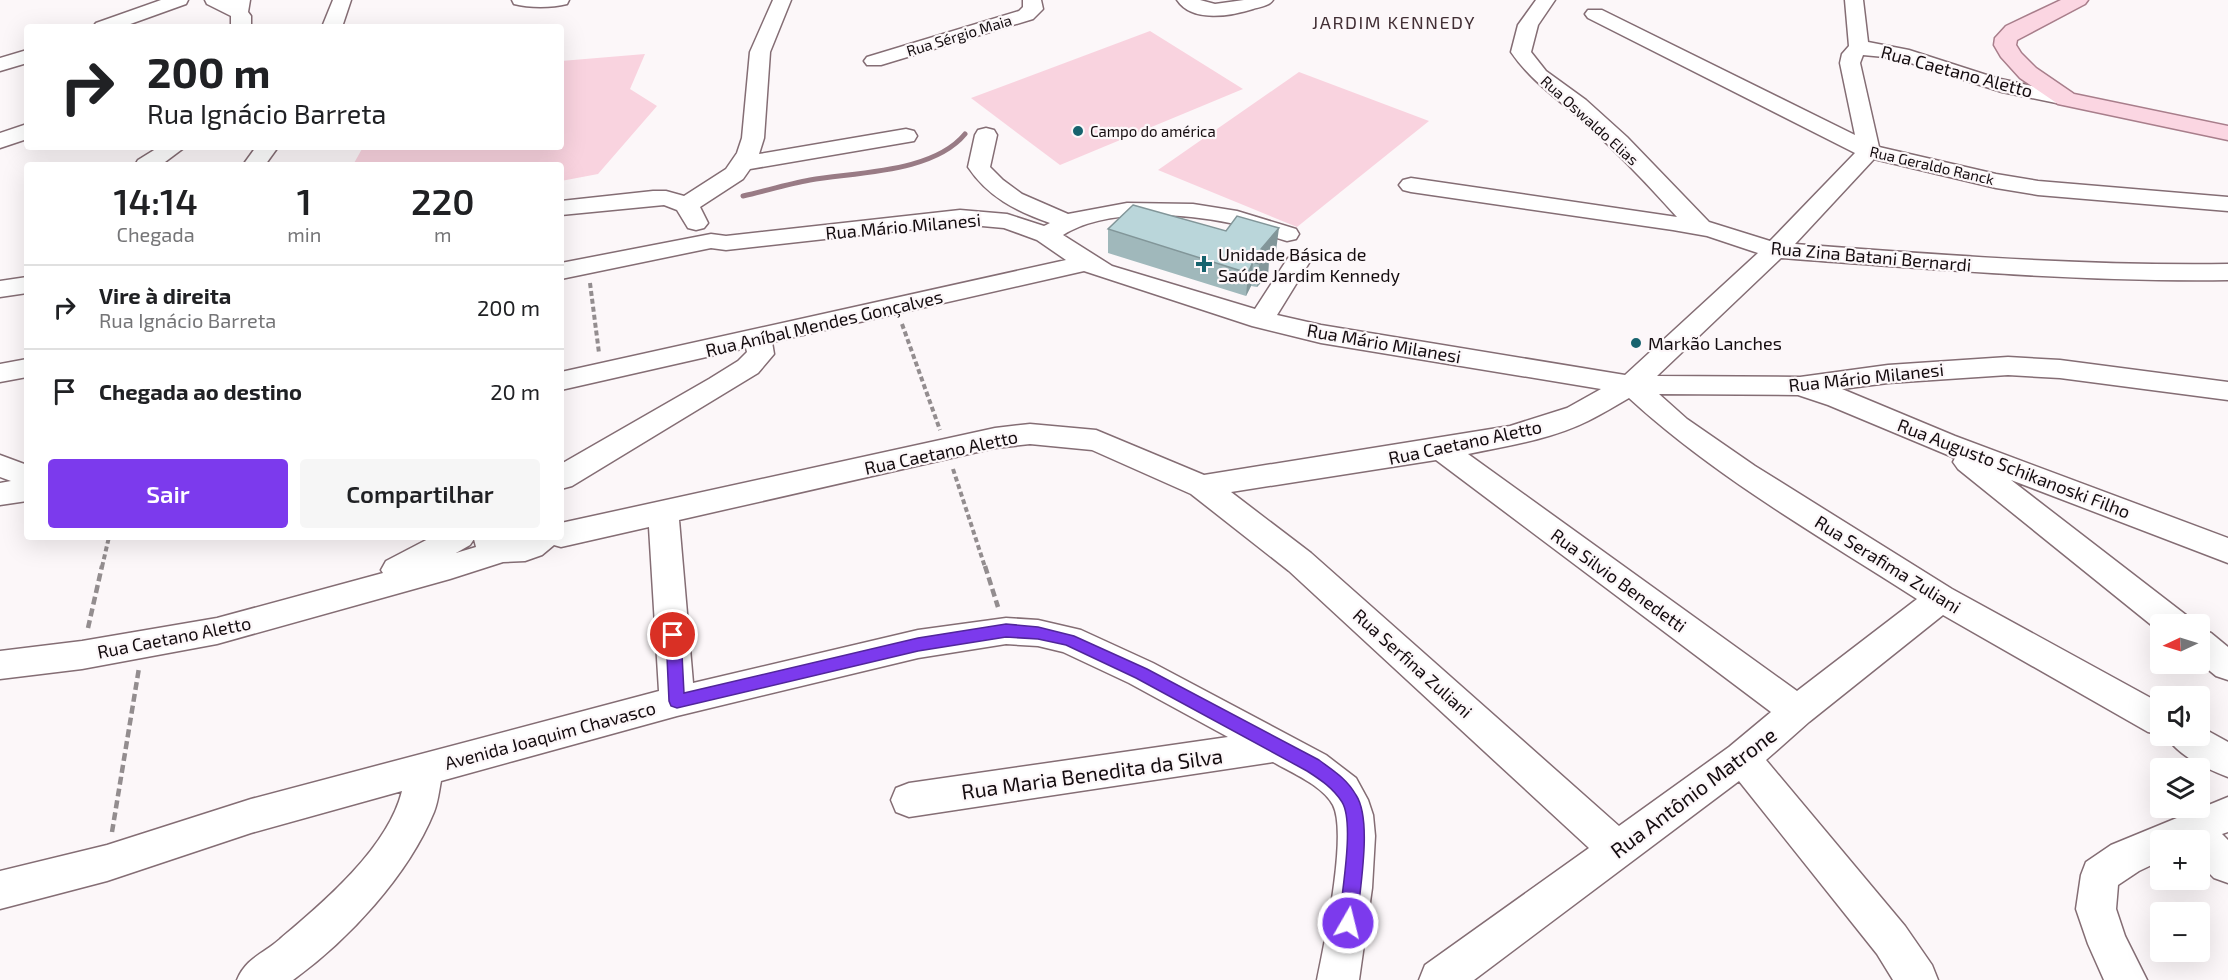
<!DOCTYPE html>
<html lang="pt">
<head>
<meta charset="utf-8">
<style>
	body { margin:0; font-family:"Exo 2",sans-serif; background:#f6f6f6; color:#202124; height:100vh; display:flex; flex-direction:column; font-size:22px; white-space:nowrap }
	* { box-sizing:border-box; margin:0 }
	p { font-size:20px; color:#757577 }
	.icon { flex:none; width:33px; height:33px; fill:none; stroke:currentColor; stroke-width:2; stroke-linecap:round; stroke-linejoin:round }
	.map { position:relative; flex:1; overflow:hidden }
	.drawer { position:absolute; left:24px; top:162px; width:540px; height:378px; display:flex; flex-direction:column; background:#fff; border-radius:6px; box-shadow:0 6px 24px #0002 }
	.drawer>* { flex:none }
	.banner { position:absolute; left:24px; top:24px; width:540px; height:126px; border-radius:6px; box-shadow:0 6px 24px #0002; background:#fff; color:#202124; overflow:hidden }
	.needle { width:39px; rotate:266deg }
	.tools { position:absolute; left:2150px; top:614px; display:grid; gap:12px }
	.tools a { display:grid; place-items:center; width:60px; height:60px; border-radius:6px; background:#fff; box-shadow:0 6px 24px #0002; font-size:30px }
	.pin { position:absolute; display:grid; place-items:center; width:51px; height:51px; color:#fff; margin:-26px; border:3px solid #fff; border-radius:50%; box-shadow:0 2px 6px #0007 }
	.me { position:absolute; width:66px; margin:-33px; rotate:8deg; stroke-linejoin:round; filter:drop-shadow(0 0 4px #0008) }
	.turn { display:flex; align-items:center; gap:21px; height:126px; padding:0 24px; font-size:27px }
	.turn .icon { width:78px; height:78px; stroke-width:2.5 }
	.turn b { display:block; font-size:42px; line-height:51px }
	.eta { display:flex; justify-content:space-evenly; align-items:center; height:102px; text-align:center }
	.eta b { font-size:36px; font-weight:600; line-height:42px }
	.button { display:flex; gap:12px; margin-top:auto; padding:12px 24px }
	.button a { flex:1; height:69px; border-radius:6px; background:#7c3aed; color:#fff; font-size:24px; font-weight:600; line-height:69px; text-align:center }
	.button a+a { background:#f6f6f6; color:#202124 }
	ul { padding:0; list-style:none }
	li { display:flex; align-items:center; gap:18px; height:84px; padding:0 24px; border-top:2px solid #e0e0e0 }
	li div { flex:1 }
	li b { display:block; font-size:22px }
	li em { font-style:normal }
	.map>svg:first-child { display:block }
	.green { fill:#f9d3df }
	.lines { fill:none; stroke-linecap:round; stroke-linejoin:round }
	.stream { stroke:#997b85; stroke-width:5 }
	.minor-casing { stroke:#846d74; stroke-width:3 }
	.major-casing { stroke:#a87e8b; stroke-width:3 }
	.path-far1 { stroke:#938d8f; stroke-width:4; stroke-dasharray:5 3; stroke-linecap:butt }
	.path { stroke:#938d8f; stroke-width:4.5; stroke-dasharray:8 4; stroke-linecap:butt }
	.minor { fill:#fff; fill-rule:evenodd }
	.major { fill:#fbd6e2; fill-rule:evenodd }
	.wall { fill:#a0b8bb }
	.shaded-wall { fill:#829699 }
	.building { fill:#bad6da; stroke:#829699; stroke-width:1.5 }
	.route { fill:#7c3aed; stroke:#51269a; stroke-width:1.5 }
	.poi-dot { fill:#17636e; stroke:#fcf7f9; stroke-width:2 }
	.labels { text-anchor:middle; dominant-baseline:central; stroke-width:4.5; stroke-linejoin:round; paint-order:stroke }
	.far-street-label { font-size:15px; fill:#140c0f; stroke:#fcf7f9 }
	.far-poi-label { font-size:15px; fill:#140c0f; stroke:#fcf7f9; text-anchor:start }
	.far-quarter-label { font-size:18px; letter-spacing:1.5px; fill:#422f35; stroke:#fcf7f9 }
	.street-label { font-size:18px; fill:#140c0f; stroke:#fcf7f9 }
	.poi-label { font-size:18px; fill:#140c0f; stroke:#fcf7f9; text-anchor:start }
	.near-street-label { font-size:21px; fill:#140c0f; stroke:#fcf7f9 }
</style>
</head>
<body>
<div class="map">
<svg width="2228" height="980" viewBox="0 0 2228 980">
	<rect width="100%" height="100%" fill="#fcf7f9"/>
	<g class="green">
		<path d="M1150 31 1243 89 1060 165 971 98Z"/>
		<path d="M645 54 630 89 657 106 598 174 561 181V165H353L363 147H561V61Z"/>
		<path d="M1299 72 1429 121 1297 227 1158 170Z"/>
	</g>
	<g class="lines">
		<path class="stream" d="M743 196C765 191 788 184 810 180 856 172 933 173 965 134"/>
		<g class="minor-casing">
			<g id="minor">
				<path d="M161 0H188L186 4 122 27H93L96 23Z"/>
				<path d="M205 0H250L248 12 251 16V27H231V16L207 4Z"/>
				<path d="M333 0H351L342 27H322Z"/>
				<path d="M512 0H569L567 4C552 8 529 8 514 4Z"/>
				<path d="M773 0H791L770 52 764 138 759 154 906 129 914 131 917 136 914 141 750 169 743 179 700 207 708 223 704 228 696 230 688 228 677 210 664 205 561 215V201L653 191H666L684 196 726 169 737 153 742 138 750 52Z"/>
				<path d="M1023 0H1041L1043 9 1033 19 881 65H867L864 61 867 57 1019 11 1023 7Z"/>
				<path d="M1177 0H1200L1215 4 1244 0H1273C1269 6 1260 7 1253 9 1231 16 1192 23 1177 0Z"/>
				<path d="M1536 0H1555L1538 25 1531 52 1546 71 1586 100 1627 137 1709 222 1770 241 1855 153 1588 18 1585 14 1588 10H1602L1855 135 1840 63 1842 54 1849 46 1845 0H1863L1868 42 1909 50 1996 78 2073 95 2077 99 2073 103 2066 105 2002 92 1895 58 1863 55 1860 63 1879 147 1996 174 2038 181 2228 197V211L2038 195 1996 188 1874 159 1795 244C1939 255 2083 266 2228 264V280C2078 282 1930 269 1781 258L1657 376 1800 377 1888 365 2008 357 2060 360 2228 382V400L2060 378 2008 375 1888 383 1842 389 1955 436 2228 538V563L2011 480 2186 615 2191 624H2160V632L1958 469 1953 462 1955 458 1828 405 1798 395 1659 394 1687 419 1755 466 1952 589 2160 703V735H2163L2148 732 1943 615 1809 722 1766 760 1905 926 1932 965 1938 980H1893L1877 954 1739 781 1474 980H1419L1425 965 1589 848 1289 571 1191 494 1092 450 1030 444 995 448 679 520 693 683 918 630 1006 618 1038 620 1081 630 1153 663 1326 755 1356 778 1368 800 1373 815 1375 836 1372 888 1359 980H1317C1324 945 1348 834 1333 805 1322 785 1292 773 1273 762L909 817 896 812 891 800 896 788 909 783 1228 737 1129 683 1063 652 1038 646 1006 644 918 658 677 716 441 781C439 791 438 802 434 812 408 876 348 940 293 980H237C246 958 263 954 280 939 323 903 388 848 402 791L251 833 107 881 0 909V871L107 845 251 799 659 691 649 527 561 547 554 545 542 555 525 561 503 562 450 579 217 644 82 669 0 679V651L82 641 217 618 383 573 381 570 386 561 432 537H505L511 539 561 537V523L995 428 1030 424 1096 430 1204 475 1510 426 1567 408 1601 389 1321 343 1252 326 1084 271 772 342 774 354 758 373 572 486 561 489V464L709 379 738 361 747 352 746 348 561 390V372L1066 260 1037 240 1004 228 960 224 726 250 711 248 561 279V263L711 234 726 236 960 210 1007 214 1044 226 1050 223C1016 211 988 197 968 167L975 135 978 130 986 128 994 130 997 135 990 167 1003 180 1022 194 1068 214 1127 203 1193 204 1237 211 1296 229 1299 234 1296 239 1287 241C1268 236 1249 227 1230 223 1181 213 1106 208 1063 235L1112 266 1255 309 1288 258 1297 255 1306 258 1309 263 1277 315 1321 325 1625 375 1758 253 1707 236 1673 230 1411 192 1403 190 1399 185 1403 180 1411 178 1677 217C1649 186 1621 156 1590 128 1563 102 1532 83 1511 52L1518 25ZM1629 398C1715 477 1819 536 1917 599L1797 691 1468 454C1508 446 1552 439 1588 421 1602 414 1615 406 1629 398ZM1436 460 1771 712 1729 747 1619 826 1311 553 1231 492ZM474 539 476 547 456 553 470 545Z"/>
				<path d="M27 50V63L0 71V58Z"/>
				<path d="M27 124V139L0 148V133Z"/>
				<path d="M159 147H185L161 165H135L138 160Z"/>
				<path d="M256 147H278L265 165H243Z"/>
				<path d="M27 277V293L0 297V281Z"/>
				<path d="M27 359V377L0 382V364Z"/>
				<path d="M0 455 27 465V501L0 505V483L11 481 0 477Z"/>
				<path d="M2199 629 2211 633 2228 647V680L2216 676 2199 662Z"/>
				<path d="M2199 726 2228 742V777C2207 769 2176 755 2166 735H2199Z"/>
				<path d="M2228 797V832L2222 834 2228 840V883L2214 878 2199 863V840H2160V861L2139 871 2118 885 2116 909 2125 936 2147 980H2104L2088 944 2076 909 2081 875 2086 862 2111 845Z"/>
			</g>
		</g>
		<g class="major-casing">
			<path id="major" d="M2061 0H2088L2085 4 2017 40 2016 45 2021 53 2036 68 2074 94 2228 126V140L2058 104 2020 78 2001 57 1994 45 1995 38 2006 26Z"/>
		</g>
		<g class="path-far1">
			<path d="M590 283 599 353"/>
			<path d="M902 324 940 430"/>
			<path d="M953 469 985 567"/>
			<path d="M102 567 109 537"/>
		</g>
		<g class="path">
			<path d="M985 566 998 607"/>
			<path d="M88 628 102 566"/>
			<path d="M112 832 139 668"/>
		</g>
		<use href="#minor" class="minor"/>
		<use href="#major" class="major"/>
	</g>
	<path class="wall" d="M1108 229 1276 251 1269 259 1268 275 1257 287 1251 286 1246 296 1108 253Z"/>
	<g class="shaded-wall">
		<path d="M1279 228 1276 251 1269 259 1268 275 1257 287 1261 249Z"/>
		<path d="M1253 262 1251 286 1246 296 1248 273Z"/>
	</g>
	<path class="building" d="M1133 205 1226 231 1237 216 1279 228 1261 249 1270 251 1259 264 1253 262 1248 273 1108 229Z"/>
	<path class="route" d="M1006 624 1038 627 1074 636 1147 669 1319 760C1334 771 1347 779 1356 795 1373 821 1359 891 1357 923L1354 929 1348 931 1341 929 1339 923C1341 896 1355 823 1342 802 1333 788 1321 780 1307 771L1136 678 1066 645 1038 639 1006 637 918 651 677 708 671 706 669 701 666 635 668 631H679L681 635 684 693 918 638Z"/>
	<g class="poi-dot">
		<circle cx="1078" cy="131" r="6"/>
		<path d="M1201 255h6v6h6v6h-6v6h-6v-6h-6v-6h6z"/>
		<circle cx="1636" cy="343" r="6"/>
	</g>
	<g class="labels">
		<g class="far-street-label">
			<text transform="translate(959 35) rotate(-17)">Rua Sérgio Maia</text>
			<text transform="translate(1590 120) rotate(42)">Rua Oswaldo Elias</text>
			<text transform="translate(1932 165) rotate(13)">Rua Geraldo Ranck</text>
		</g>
		<g class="far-poi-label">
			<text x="1090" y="131">Campo do américa</text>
		</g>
		<g class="far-quarter-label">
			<text x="1394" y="22">JARDIM KENNEDY</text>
		</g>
		<g class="street-label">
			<text transform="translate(1957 71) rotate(15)">Rua Caetano Aletto</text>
			<text transform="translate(903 226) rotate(-5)">Rua Mário Milanesi</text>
			<text transform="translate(1871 256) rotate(5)">Rua Zina Batani Bernardi</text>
			<text transform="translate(824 323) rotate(-13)">Rua Aníbal Mendes Gonçalves</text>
			<text transform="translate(1384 343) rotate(10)">Rua Mário Milanesi</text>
			<text transform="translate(1866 377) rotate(-6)">Rua Mário Milanesi</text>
			<text transform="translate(1465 442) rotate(-12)">Rua Caetano Aletto</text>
			<text transform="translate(941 452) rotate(-12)">Rua Caetano Aletto</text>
			<text transform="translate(2014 468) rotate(21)">Rua Augusto Schikanoski Filho</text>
			<text transform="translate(1888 564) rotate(32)">Rua Serafima Zuliani</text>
			<text transform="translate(1619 580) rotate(36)">Rua Silvio Benedetti</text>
			<text transform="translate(174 637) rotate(-11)">Rua Caetano Aletto</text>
			<text transform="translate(1413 663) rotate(42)">Rua Serfina Zuliani</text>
			<text transform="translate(550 735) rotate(-15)">Avenida Joaquim Chavasco</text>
		</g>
		<g class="poi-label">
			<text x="1218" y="254">Unidade Básica de<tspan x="1218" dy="21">Saúde Jardim Kennedy</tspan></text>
			<text x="1648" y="343">Markão Lanches</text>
		</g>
		<g class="near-street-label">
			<text transform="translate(1092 773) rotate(-8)">Rua Maria Benedita da Silva</text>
			<text transform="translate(1693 792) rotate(-37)">Rua Antônio Matrone</text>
		</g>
	</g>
</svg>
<div class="tools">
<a><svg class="needle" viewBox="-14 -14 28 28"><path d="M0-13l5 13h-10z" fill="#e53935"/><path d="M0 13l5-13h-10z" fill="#757577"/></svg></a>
<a><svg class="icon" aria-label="sound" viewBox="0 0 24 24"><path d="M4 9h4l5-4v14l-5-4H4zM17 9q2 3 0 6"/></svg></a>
<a><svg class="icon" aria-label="layers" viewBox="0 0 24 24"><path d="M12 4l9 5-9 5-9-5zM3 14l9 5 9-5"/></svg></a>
<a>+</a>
<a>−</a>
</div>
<div class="pin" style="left:673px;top:635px;background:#d93025"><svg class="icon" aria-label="arrive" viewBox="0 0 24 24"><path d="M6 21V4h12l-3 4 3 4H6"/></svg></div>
<svg class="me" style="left:1348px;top:923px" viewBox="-20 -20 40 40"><circle r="17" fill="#7c3aed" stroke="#fff" stroke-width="3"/><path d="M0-11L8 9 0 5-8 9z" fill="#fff"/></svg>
<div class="banner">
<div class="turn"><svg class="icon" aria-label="right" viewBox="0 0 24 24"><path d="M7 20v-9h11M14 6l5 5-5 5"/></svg><div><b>200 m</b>Rua Ignácio Barreta</div></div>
</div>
<section class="drawer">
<div class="eta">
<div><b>14:14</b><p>Chegada</p></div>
<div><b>1</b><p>min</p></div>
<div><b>220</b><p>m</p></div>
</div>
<ul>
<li><svg class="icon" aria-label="right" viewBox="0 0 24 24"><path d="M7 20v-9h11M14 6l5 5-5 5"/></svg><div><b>Vire à direita</b><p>Rua Ignácio Barreta</p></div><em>200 m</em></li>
<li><svg class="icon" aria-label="arrive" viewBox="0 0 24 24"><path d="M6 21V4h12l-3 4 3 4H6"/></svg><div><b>Chegada ao destino</b></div><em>20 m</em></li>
</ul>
<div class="button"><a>Sair</a><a>Compartilhar</a></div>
</section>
</div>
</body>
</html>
